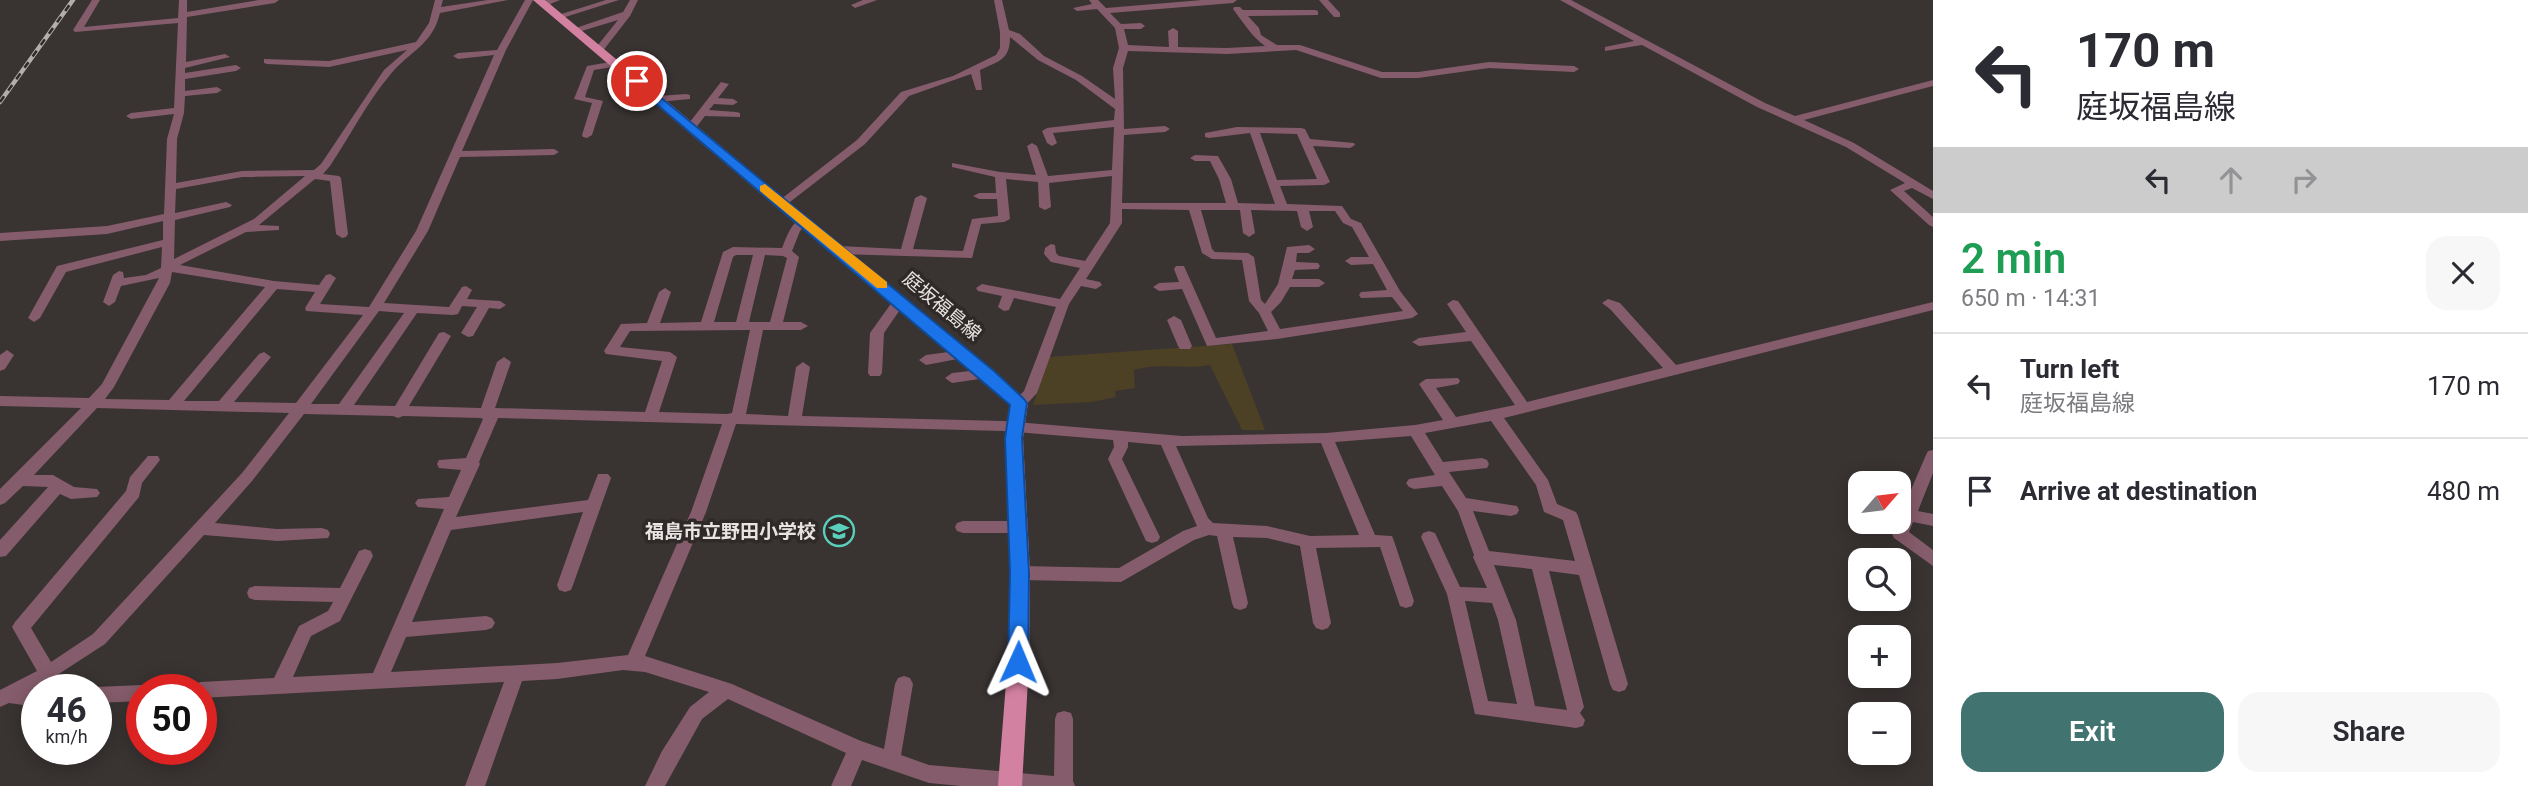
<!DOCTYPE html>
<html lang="en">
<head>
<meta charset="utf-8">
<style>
	body { margin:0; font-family:Roboto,"Noto Sans JP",sans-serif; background:#f7f7f7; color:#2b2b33; height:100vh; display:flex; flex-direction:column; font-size:26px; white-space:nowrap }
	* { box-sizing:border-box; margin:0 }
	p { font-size:23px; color:#7c7c81 }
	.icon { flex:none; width:38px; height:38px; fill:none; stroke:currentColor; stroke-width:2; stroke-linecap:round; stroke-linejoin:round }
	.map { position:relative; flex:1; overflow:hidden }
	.side { display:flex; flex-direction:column; background:#fff; width:595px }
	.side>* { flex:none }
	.banner { background:#fff; color:#2b2b33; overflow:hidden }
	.needle { width:46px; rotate:62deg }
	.tools { position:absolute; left:1848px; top:471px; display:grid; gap:14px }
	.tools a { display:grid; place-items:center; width:63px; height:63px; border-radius:14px; background:#fff; box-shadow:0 4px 18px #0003; font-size:35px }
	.speed { position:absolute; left:21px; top:674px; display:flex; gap:14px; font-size:35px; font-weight:700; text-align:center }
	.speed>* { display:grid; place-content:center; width:91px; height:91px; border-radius:50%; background:#fff; box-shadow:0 4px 18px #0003; line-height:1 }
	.speed small { font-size:18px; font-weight:400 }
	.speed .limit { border:10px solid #d22; background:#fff; color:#111 }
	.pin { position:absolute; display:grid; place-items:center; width:60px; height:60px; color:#fff; margin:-30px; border:4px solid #fff; border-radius:50%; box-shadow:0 2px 7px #0007 }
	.me { position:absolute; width:77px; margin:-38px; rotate:1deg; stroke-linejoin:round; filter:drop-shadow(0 0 5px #0008) }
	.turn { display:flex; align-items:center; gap:24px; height:147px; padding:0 28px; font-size:32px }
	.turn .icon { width:91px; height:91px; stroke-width:2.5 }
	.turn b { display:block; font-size:49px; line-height:60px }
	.lanes { display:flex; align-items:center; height:66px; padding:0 28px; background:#0003; justify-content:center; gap:35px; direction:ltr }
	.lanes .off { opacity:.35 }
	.round { display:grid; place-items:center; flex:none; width:74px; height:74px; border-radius:21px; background:#f7f7f7 }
	.head { display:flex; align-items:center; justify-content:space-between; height:119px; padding:0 28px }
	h1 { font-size:42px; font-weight:600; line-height:52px; color:#1e9e55 }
	.cta { display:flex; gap:14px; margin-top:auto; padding:14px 28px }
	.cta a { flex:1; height:80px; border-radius:21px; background:#417471; color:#fff; font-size:28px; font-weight:600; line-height:80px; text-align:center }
	.cta a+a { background:#f7f7f7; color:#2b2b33 }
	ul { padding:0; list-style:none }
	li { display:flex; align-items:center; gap:21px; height:105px; padding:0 28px; border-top:2px solid #e1e1e2 }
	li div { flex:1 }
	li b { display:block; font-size:26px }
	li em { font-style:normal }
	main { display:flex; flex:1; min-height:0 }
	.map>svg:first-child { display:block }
	.green { fill:#4c4124 }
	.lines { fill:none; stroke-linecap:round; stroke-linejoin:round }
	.minor { fill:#855c6b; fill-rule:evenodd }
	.major { fill:#d381a0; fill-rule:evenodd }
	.rail-casing { stroke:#b3aead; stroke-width:4.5 }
	.rail { stroke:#2f2928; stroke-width:2.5; stroke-dasharray:7; stroke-linecap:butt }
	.route { fill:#1a73e8; stroke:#114b97; stroke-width:2 }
	.slow { fill:#f59e0b }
	.labels { text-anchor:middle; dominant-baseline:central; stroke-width:7; stroke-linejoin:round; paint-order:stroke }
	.street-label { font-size:19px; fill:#e8e4e3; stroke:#2f2928 }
	.poi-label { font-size:19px; font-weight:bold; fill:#e8e4e3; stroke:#2f2928; text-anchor:end }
</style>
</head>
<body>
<main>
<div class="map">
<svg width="1933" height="786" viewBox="0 0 1933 786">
	<rect width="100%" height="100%" fill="#393332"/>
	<path class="green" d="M1232 344 1265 430H1242L1210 365C1184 370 1160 362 1134 370L1135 388 1115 391 1116 397 1092 402 1033 405 1049 357Z"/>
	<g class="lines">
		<g class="minor">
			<path d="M92 0H100L84 27 178 18 179 0H187V12L259 0H279L275 3 187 17 186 62 225 54 230 57 185 68V73L236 65 241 68 236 71 185 79V91L217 87 222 90 217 93 185 96 184 113 177 139 176 183 242 171 314 170 321 164 384 70 407 50 329 67 267 64 264 63V59L329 61 416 42 429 23 435 0H443L441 7 488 0H508L440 13C432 46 409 51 390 75 367 102 350 136 330 166L323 174 339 176 341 178 348 234 346 237 342 238 336 234 330 181 315 179 259 225 279 226V230L246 232 180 265 274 281 319 285 326 275 330 274 336 278 320 304 369 307 416 231 494 55 458 59 453 56 458 53 497 50 525 0H533L506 50 462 151 554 149 559 152 554 155 460 157 428 231 384 303 449 307 462 287 466 286 472 290 467 299 500 301 506 305 500 309 489 308 473 336 468 337 461 333 477 307 462 306 458 314 453 315 417 313 354 405 395 406 439 333 444 332 451 336 409 406 481 408 497 362 504 357 511 362 495 408 645 412 662 361 606 354 604 351 621 324 647 323 659 292 665 288 671 292 660 323 701 322 723 252 733 247 782 248C787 236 791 222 804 217L810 220 800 231 792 251 799 257 783 322H801L808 326 801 330H763L746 414 788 416 796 367 803 362 810 367 802 416 1003 421 1182 436 1326 433 1415 425 1443 420 1419 384 1426 379 1458 378 1460 381 1458 384 1436 388 1456 417 1515 405 1471 341 1419 346 1412 342 1419 338 1466 332 1447 304 1453 300 1458 301 1527 402 1663 368 1610 309 1602 303 1608 299 1620 303 1676 365 1933 302V310L1504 418 1548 480 1557 504 1576 512 1578 516 1628 684 1625 690 1619 692 1613 690 1610 684 1579 575 1549 571 1584 707 1580 713 1585 720 1583 726 1576 728 1475 714 1447 594 1421 537 1423 533 1429 531 1435 533 1460 587 1487 588 1473 557 1474 555 1458 511 1442 486 1414 489 1409 487 1406 483 1409 479 1435 475 1411 436 1335 442 1375 535 1392 536 1394 541 1414 601 1412 606 1406 608 1400 606 1380 547 1316 548 1331 623 1328 628 1322 630 1316 628 1313 623 1300 546 1267 538 1233 537 1248 603 1246 608 1240 610 1234 608 1232 603 1217 536 1209 535 1194 540 1121 582 1020 580 1014 578 1012 573 1014 568 1020 566 1119 568 1183 531 1197 526 1161 445 1128 442V447L1122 459 1160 537 1158 541 1152 543 1146 541 1108 459 1114 447 1113 440 1003 431 736 424 706 512 645 656 732 684 861 741 884 749 895 684 898 678 904 676 910 678 913 684 901 755 929 765 1054 776 1055 719 1057 713 1064 711 1071 713 1073 719V781L1075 786H961L929 783 862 760 851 786H831L846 753 728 699 702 719 665 786H645L662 751 690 707 709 692 645 672 623 670 557 679 522 681 485 786H465L504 682 201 698V690H192L195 684 201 682 274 678 299 626 328 611 333 602 255 600 249 598 247 593 249 588 255 586 340 588 359 551 365 549 371 551 373 556 340 621 311 636 293 677 373 673 444 509 418 507 415 503 418 499 449 497 461 470 439 468 437 464 439 460 466 458 483 419 481 418 403 416 398 418 393 416 304 414 252 481 215 523 277 529 322 528 328 530 330 534 328 538 277 541 204 535 105 644 34 690 37 691V707L9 703 0 707V690L37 671 12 627 15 622 126 491 130 477 148 456H158L160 460 142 483 139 497 31 628 51 662 93 634 242 473 289 413 97 408 34 475H53L74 487 97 489 100 493 97 497 71 499 60 494 6 556 0 557V540L48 487 23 486 5 503 0 505V489L81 408 0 406V396L89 398 102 384 159 278 121 286 115 302 109 306 103 302 113 275 119 271 123 272 124 278 146 275 161 268 162 247 66 272 40 318 34 322 28 318 57 266 163 240V221L107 234 0 241V233L107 226 164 214 167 139 174 114 131 119 126 116 131 113 174 108 178 23 75 32 73 30ZM305 176 254 219 174 259 175 220 230 207 232 205 226 202 175 213 176 189 242 177ZM736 255H753L736 322H714L733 257ZM765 255 783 256 787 258 770 322H749ZM172 272 265 287 169 400 105 399 114 387 170 283ZM277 289 315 292 305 308 306 311 363 315 296 403 234 402 271 357 264 352 259 354 219 401H184ZM379 311 404 313 339 404H311ZM750 330 732 413 727 414 659 412 677 357 670 352 620 347 630 331ZM498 418 722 424 691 512 628 655 557 663 391 672 406 637 486 630 492 628 495 623 492 618 486 616 412 622 451 530 583 512 557 585 559 590 565 592 571 590 573 585 611 478 608 474H598L588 500 456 517 480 464 479 462ZM1491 421 1536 485 1544 512 1563 520 1575 561 1489 551 1473 511 1511 516 1517 514 1519 510 1517 506 1466 498 1449 472 1487 468 1489 464 1487 460 1482 458 1443 462 1425 433ZM1321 443 1359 535 1310 536 1267 526 1213 523 1208 518 1176 446ZM1494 565 1532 569 1567 710 1535 706 1516 620ZM1465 601 1492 603 1498 620 1517 704 1488 701Z"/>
			<path d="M547 0H560L543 7 539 4Z"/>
			<path d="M606 0H619L559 19 555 16Z"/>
			<path d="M630 0H638L630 16 602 52 594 50 618 20 575 33 570 30 623 12Z"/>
			<path d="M863 0H877L855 8 851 5Z"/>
			<path d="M994 0H1002L1009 30 1020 34 1044 56 1082 76 1115 99 1113 68 1119 48 1115 28 1097 9 1077 11 1073 8 1092 4 1089 0H1098L1106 8 1202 0H1237L1233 3 1110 13 1121 24 1141 23 1145 26 1141 29H1124L1128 45 1169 47 1168 31 1173 28 1178 31V47L1227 48 1265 46C1253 38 1242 21 1233 9L1234 7H1240L1243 10H1315L1318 11V15L1248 16 1259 28 1261 35 1277 45H1300L1382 72H1418L1489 62 1574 66 1579 69 1574 72 1489 68 1418 78H1381L1296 50 1227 54 1128 51 1123 68 1124 129 1165 126 1170 129 1165 132 1124 135 1122 203H1226L1219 179 1210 161H1195L1190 158 1195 155 1218 156 1231 179 1238 203 1275 204 1250 133 1209 138 1205 137V133L1237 127 1301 128 1305 129 1310 139 1354 143 1355 145 1350 148 1313 146 1330 182 1324 185 1280 186 1287 204 1342 206 1351 219 1361 223 1400 291 1418 314 1412 318 1277 339 1207 346 1182 289 1159 291 1153 287 1159 283 1179 282 1174 269 1176 266H1184L1216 338 1268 331 1259 313 1249 301 1242 260 1212 259 1202 253 1189 210 1122 209V223L1086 279 1100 282 1102 285 1096 289 1081 286 1069 304 1037 393 1024 407 1019 408 1012 403 1024 391 1056 307 1014 298 1009 310 1004 311 998 307 1002 296 978 291 976 288 982 284 1060 299 1080 268 1051 262 1044 254 1045 248 1051 244 1055 245 1056 253 1059 256 1085 261 1110 223 1112 176 1049 183 1051 207 1045 210 1039 207 1038 182 1006 179 1010 219 1004 222 981 224 972 258 839 254 833 250 839 246 901 249 915 198 921 195 927 198 913 249 963 251 972 219 998 216 997 199H979L973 196 979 193H996L995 177 952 167V163L1000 172 1036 175 1027 146 1032 143 1037 146 1048 176 1112 170 1114 127 1053 133 1057 143 1052 146 1047 143 1042 131 1047 128 1114 120 1115 109 1076 80 1038 60 1010 37C1010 60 999 61 980 70L982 90H976L971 74 909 96 865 144 786 205 782 206 776 203 857 140 901 92 953 76 996 55 1000 48V32ZM1260 133 1297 134 1317 179 1277 180ZM1201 210H1240L1243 233 1249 237 1255 233 1251 210 1297 211 1301 227 1307 231 1313 227 1309 211H1335L1343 223 1352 227 1369 257H1351L1345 261 1351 265 1373 264 1387 290 1361 292 1359 295 1361 298 1392 297 1403 311 1280 329 1271 312 1281 302 1290 287H1319L1325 283 1319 279H1292L1295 270 1318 269 1320 266 1318 263 1296 262 1297 253H1309L1315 249 1309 245 1287 247 1278 284 1265 304 1261 300 1254 257 1248 253 1215 252 1212 249Z"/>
			<path d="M1319 0H1328L1340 13V17H1334Z"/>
			<path d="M1560 0H1571L1765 103 1795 116 1933 80V86L1804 120 1854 143 1933 191V199L1912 188 1904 191 1933 217V227L1929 225 1890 190 1905 183 1846 147 1757 107 1642 45 1605 51V47L1634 41Z"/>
			<path d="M616 61 619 62V66L594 70 585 97 603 101 592 135 587 138 583 137 582 135 592 103 574 99 587 66Z"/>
			<path d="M721 82 729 84 718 98 733 99 738 102 733 105 714 104 709 110 736 112 740 113V117L705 116 695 129H687L686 127Z"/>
			<path d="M686 94 690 95V99L658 102 653 99 658 96Z"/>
			<path d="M900 297 906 301 884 333 882 373 880 376H870L868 373 870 333 895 298Z"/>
			<path d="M1174 316 1181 320 1192 346 1190 349H1180L1178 346 1167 320Z"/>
			<path d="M7 350 14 355 5 369 0 371V355Z"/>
			<path d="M963 350 970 354 968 357 926 365 919 360 926 355Z"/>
			<path d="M988 369 995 374 993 377 952 383 945 378 952 373Z"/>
			<path d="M1933 450V473L1918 511 1933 514V526L1913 522 1909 532 1933 550V566L1894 538 1892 534 1926 455 1928 451Z"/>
			<path d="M963 521H1019L1025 523 1027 527 1025 531 1019 533H963L957 531 955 527 957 523Z"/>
			<path d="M142 685 149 690H142V701L96 703V690H89L96 687Z"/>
		</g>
		<path class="major" d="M533 0H545L1025 399 1028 403 1023 438 1030 573 1029 662 1022 786H998C1003 715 1011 643 1010 571 1009 516 1002 460 1010 405Z"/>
		<g class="rail-casing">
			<path id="rail" d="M0 102 73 0"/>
		</g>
		<use href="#rail" class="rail"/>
	</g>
	<path class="route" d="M637 78 994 371 1024 399 1027 403 1022 438 1029 573 1028 662 1025 668 1018 670 1011 668 1008 662 1010 573 1005 438 1010 405 633 84V79Z"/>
	<path class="slow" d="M765 184 887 282V288H877L760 191V186Z"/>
	<defs>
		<g id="school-ring" transform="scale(1.575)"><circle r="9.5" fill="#2f2928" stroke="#5bcebc" stroke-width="1.5"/><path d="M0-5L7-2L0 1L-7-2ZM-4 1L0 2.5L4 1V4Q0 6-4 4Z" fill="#5bcebc"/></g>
	</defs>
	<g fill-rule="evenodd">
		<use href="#school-ring" x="839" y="531"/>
	</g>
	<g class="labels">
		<g class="street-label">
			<text transform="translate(942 306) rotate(40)">庭坂福島線</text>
		</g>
		<g class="poi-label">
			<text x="816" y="531">福島市立野田小学校</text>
		</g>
	</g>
</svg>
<div class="tools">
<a><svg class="needle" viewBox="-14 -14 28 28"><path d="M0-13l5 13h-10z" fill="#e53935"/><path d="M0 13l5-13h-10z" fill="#7c7c81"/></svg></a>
<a><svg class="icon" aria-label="search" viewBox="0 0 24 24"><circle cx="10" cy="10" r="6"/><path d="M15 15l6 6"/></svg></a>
<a>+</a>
<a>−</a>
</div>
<div class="speed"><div>46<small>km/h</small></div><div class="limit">50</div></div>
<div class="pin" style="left:637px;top:81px;background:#d93025"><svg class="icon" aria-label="arrive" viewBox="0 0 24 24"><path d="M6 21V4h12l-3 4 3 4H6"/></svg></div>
<svg class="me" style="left:1018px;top:662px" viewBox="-20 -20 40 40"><path d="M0-17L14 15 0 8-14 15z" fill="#1a73e8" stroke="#fff" stroke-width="4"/></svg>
</div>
<section class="side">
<div class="banner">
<div class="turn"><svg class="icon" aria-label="left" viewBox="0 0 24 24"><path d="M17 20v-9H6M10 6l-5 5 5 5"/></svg><div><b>170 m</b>庭坂福島線</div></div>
<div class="lanes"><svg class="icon" aria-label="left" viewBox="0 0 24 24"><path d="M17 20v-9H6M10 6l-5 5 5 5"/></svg><svg class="icon off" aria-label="ahead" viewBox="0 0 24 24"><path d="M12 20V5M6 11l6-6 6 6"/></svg><svg class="icon off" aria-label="right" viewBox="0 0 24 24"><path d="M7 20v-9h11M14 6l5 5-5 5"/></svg></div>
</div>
<div class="head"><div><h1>2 min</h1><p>650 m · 14:31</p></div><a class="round"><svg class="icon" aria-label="close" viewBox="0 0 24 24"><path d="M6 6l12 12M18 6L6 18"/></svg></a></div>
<ul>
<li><svg class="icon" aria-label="left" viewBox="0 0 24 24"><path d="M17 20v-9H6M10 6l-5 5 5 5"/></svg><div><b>Turn left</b><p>庭坂福島線</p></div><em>170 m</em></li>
<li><svg class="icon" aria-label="arrive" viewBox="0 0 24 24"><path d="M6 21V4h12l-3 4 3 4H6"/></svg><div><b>Arrive at destination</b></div><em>480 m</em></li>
</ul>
<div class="cta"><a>Exit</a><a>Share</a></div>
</section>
</main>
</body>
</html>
